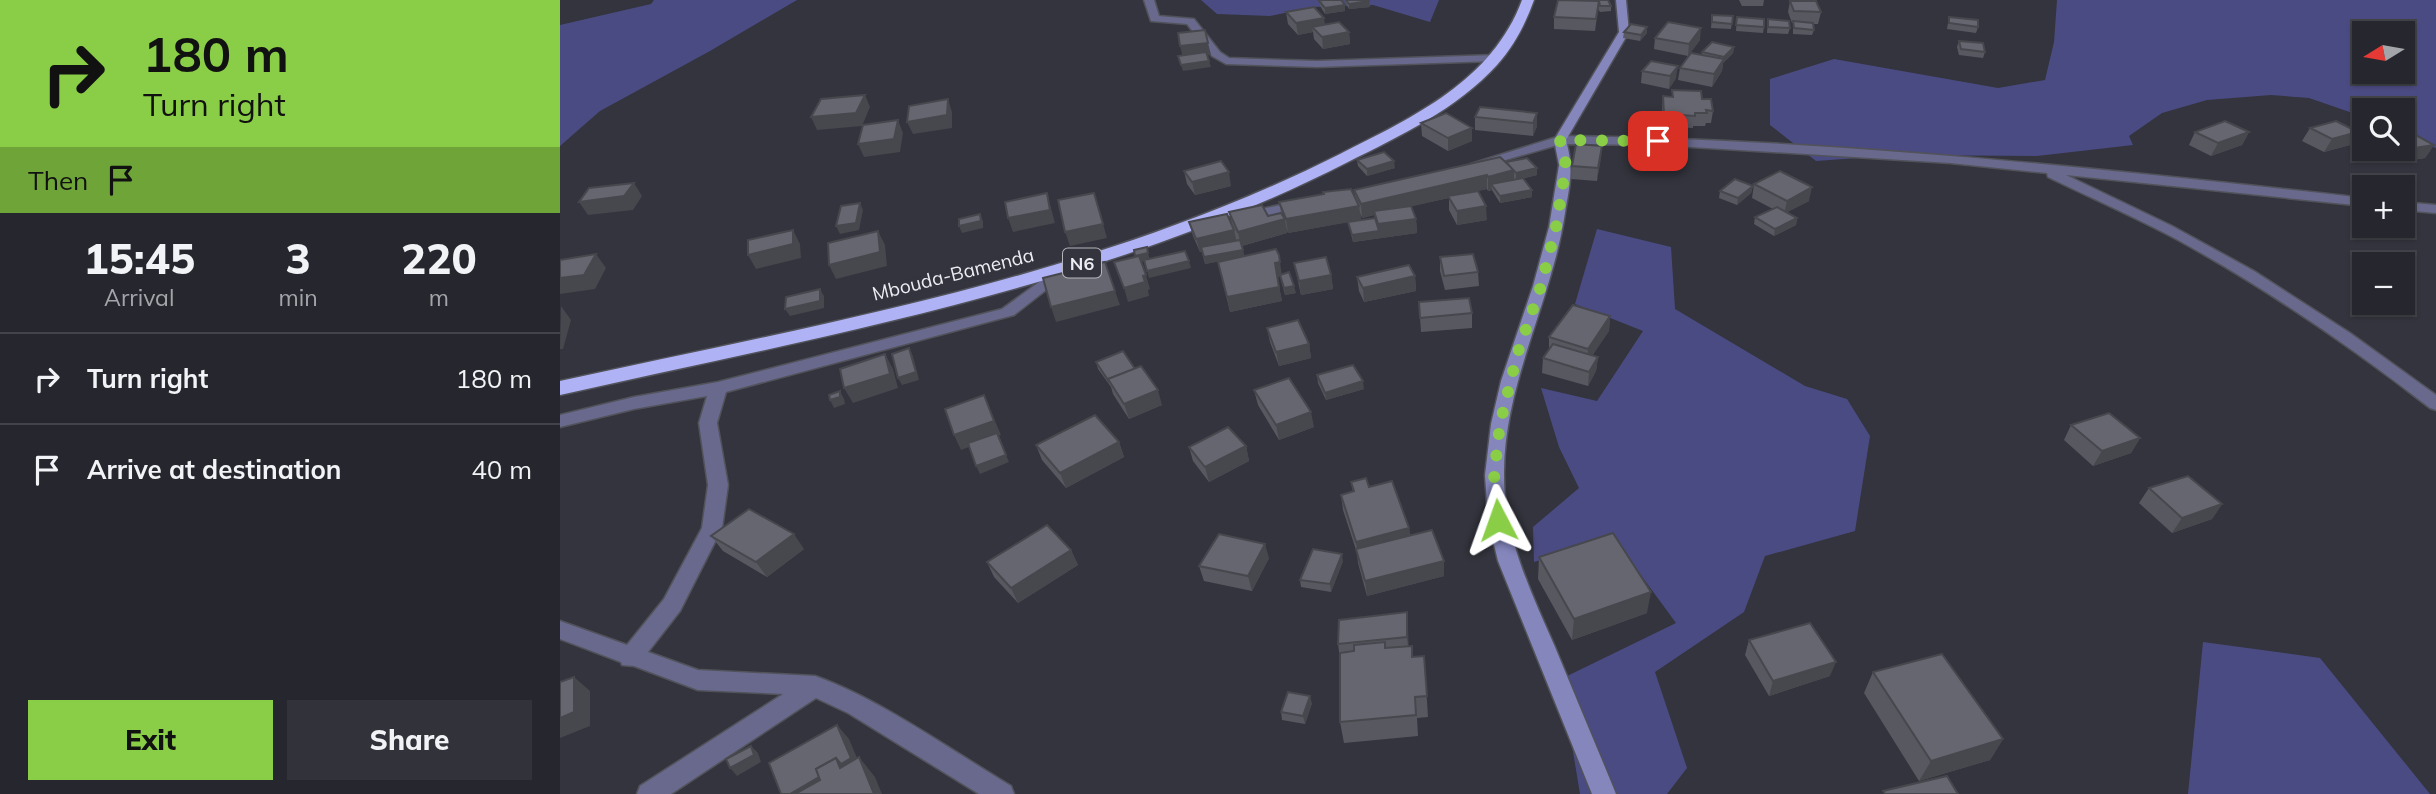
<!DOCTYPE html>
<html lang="en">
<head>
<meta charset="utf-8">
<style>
	body { margin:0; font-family:Mulish,sans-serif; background:#32333a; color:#f1f3f6; height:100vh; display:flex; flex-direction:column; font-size:26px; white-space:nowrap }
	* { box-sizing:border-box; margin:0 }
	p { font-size:23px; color:#a4a5aa }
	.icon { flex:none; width:38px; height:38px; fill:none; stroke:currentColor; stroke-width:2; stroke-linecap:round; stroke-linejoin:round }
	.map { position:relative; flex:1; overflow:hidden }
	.details { display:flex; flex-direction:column; background:#26272e; width:560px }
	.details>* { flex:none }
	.top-card { background:#8ace47; color:#111; overflow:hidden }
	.needle { width:46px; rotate:259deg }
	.tools { position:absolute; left:1792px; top:21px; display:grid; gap:14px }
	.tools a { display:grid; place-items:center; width:63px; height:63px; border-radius:0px; background:#26272e; box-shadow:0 2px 5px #0004,0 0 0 2px #42444a; font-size:35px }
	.pin { position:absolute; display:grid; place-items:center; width:60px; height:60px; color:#fff; margin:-30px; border-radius:14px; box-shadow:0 4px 10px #0006 }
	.me { position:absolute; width:77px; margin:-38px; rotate:356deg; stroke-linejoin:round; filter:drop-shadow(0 0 5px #0008) }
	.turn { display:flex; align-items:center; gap:24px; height:147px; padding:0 28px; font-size:32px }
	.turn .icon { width:91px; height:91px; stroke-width:2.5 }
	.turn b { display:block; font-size:49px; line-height:60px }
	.then { display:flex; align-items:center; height:66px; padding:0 28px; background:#0003; gap:14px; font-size:26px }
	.eta { display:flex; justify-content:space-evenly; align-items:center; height:119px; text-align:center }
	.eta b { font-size:42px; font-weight:800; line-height:49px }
	.button { display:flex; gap:14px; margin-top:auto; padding:14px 28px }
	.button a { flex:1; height:80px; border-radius:0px; background:#8ace47; color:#111; font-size:28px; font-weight:800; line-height:80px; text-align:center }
	.button a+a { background:#32333a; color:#f1f3f6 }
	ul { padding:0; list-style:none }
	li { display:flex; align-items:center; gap:21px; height:91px; padding:0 28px; border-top:2px solid #42444a }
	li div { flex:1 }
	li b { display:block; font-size:26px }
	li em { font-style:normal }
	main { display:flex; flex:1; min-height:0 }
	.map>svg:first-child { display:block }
	.green { fill:#4b4b83; fill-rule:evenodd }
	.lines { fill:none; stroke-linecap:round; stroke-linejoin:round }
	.street-casing { stroke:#51525a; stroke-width:3 }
	.secondary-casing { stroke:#51525a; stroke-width:3 }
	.highway-casing { stroke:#51525a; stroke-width:3 }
	.street { fill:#68698c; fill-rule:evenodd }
	.secondary { fill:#8486bc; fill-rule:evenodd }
	.highway { fill:#afb2f5; fill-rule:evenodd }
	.wall { fill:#585860; fill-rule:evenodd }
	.shaded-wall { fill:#47474e }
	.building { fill:#666670; stroke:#47474e; stroke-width:2 }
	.route { stroke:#8ace47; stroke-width:12; stroke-dasharray:0 21.6 }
	.labels { text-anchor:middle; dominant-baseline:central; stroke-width:7; stroke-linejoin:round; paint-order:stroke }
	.shield { fill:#33343d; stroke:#b5b6bc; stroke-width:2 }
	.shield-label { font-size:18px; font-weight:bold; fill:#edeef3 }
	.street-label { font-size:19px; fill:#edeef3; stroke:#33343d }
</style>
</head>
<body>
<main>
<section class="details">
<div class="top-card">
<div class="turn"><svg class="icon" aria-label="right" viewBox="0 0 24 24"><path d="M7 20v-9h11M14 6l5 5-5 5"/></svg><div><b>180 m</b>Turn right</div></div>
<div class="then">Then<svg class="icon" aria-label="arrive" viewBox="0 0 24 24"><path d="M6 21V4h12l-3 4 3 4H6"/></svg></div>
</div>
<div class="eta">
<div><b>15:45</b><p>Arrival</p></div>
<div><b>3</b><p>min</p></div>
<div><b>220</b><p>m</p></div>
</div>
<ul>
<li><svg class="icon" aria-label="right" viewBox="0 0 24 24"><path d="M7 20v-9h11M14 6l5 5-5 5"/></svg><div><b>Turn right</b></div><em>180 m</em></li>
<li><svg class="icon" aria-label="arrive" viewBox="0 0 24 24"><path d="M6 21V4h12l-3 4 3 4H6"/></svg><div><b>Arrive at destination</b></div><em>40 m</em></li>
</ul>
<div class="button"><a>Exit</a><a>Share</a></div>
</section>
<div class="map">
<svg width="1876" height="794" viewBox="0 0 1876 794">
	<rect width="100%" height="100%" fill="#33343d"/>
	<g class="green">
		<path d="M94 0H237L150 51 40 111 0 146V25L91 4Z"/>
		<path d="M641 0H879L870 22 813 5 754 7 710 16 657 14Z"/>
		<path d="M1497 0H1876V148L1843 134V110H1804V117L1749 98 1711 95 1647 100 1602 113 1569 136 1573 145 1477 156 1339 155 1256 161 1210 125V79L1274 59 1438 88 1485 80 1494 42ZM1804 33H1843V72H1804Z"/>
		<path d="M1037 229 1111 247 1115 309 1245 386 1287 399 1310 436 1295 531 1205 556 1184 612 1095 672 1127 768 1107 794H1020L1001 679 1116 623 1053 537 974 562 973 527 1019 488 999 447 981 388 1037 401 1083 331 1015 304Z"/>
		<path d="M1643 642 1760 658 1870 794H1628Z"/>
	</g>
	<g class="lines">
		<g class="street-casing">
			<g id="street">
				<path d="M584 0H594L599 16 634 19 660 52 669 58 757 61 935 55 941 58 935 61 757 67 666 64 652 56 627 24 591 21Z"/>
				<path d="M1000 136C1269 139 1537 168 1804 198V206L1506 175 1612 226 1694 271 1790 333 1876 395V410L1870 408C1790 346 1707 289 1618 240 1575 217 1531 198 1488 177L1487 173 1390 163 1099 145 1001 144 918 168 911 164Z"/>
				<path d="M744 200 749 201V207L682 221 675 217 682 213Z"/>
				<path d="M1843 202 1876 205V213L1843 210Z"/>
				<path d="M504 264 512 269 509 272 454 315 166 392 157 423 168 485 162 528 120 611 88 652 138 670 255 676C320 699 391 750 451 786L454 794H419L288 713 256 698 111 794H77L80 786 223 694 138 690 74 666 62 665 61 662 0 639V621L67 645 104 599 142 528 148 485 139 423 147 396 74 409 0 427V415L74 397 158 382 442 309Z"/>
			</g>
		</g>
		<g class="secondary-casing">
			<path id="secondary" d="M1056 0H1066L1069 32 1006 140C1014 170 1010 183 1005 213 992 301 943 385 944 476 944 537 971 592 995 647 1015 696 1036 745 1056 794H1032L938 561 928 520 925 475 931 424 941 381 973 286 989 227 999 165 994 140 1059 32Z"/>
		</g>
		<g class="highway-casing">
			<path id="highway" d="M962 0H974C965 25 954 46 937 65 897 109 840 136 788 162 542 288 266 335 0 395V381C265 323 536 277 780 154 853 117 932 81 962 0Z"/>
		</g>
		<use href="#street" class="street"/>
		<use href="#secondary" class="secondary"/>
		<use href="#highway" class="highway"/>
	</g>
	<g class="wall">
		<path d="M784 0H809L810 7 789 9Z"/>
		<path d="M1034 0H1048L1051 6V11L1040 12 1038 9 1035 31 994 29V17Z"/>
		<path d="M1179 0H1204L1203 6H1182Z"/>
		<path d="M759 1 785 5V11L765 14 760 6Z"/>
		<path d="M1230 1 1261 12 1258 24H1253L1254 30 1252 35 1233 34V23H1232L1228 12Z"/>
		<path d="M726 12 789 32 790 44 763 49 754 39 753 32 738 35 728 24Z"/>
		<path d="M1152 15 1173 16 1171 29 1151 28Z"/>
		<path d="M1177 17 1204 27 1203 33 1176 31Z"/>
		<path d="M1389 17 1418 27 1416 33 1387 29Z"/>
		<path d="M1208 19 1230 28 1228 34 1207 33Z"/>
		<path d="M1087 27V33L1080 41 1063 38 1064 32Z"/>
		<path d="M1095 38 1140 40 1128 56 1094 49Z"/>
		<path d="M1399 41 1425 52 1423 58 1399 55 1397 47Z"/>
		<path d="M1174 47 1173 53 1163 63 1162 71 1152 87 1118 80 1120 68 1142 55V52Z"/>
		<path d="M1091 61 1116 78 1109 89 1081 83 1082 71Z"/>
		<path d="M1112 90 1142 99 1153 111 1151 123H1146L1145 126H1133V128L1103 127 1102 109 1103 96 1112 97Z"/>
		<path d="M977 113V126L973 136 915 130V117Z"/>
		<path d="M861 123 912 141 888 151 862 136Z"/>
		<path d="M1750 128 1798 132 1790 145 1764 152 1742 141Z"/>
		<path d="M1804 128V147L1795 142 1803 129Z"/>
		<path d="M1635 132H1689L1682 145 1651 156 1629 145Z"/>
		<path d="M1874 145 1865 158 1833 163 1808 149H1843Z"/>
		<path d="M1042 146 1037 181 1011 179 1012 166Z"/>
		<path d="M797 160 835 168 807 176 798 166Z"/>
		<path d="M946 163 977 168V175L961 179 972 190V197L940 203 932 190 928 191 927 189 912 192 927 220 897 225 889 210V198L851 206 856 219 857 233 793 242 788 222 728 233 726 227 727 233 682 246 684 256 722 274 736 293 725 295 720 276 717 277 722 301 670 312 658 262 660 261 645 264 642 252H640L633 236 629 222 672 224 669 212 708 216 721 213 719 202 795 196 794 190ZM800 213 802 218 814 215 815 218 801 220Z"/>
		<path d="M624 171 671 186 635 195 627 184Z"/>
		<path d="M1194 184 1249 201 1227 212 1237 218 1236 225 1214 236 1194 224 1195 217 1213 209 1192 198Z"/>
		<path d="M1193 186 1191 193 1177 205 1159 198 1160 191Z"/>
		<path d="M880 257 918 272 919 286 885 290 880 271Z"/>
		<path d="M734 263 771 275 773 289 741 295Z"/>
		<path d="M855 276 856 291 804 302 799 291 797 277Z"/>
		<path d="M859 302 912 313V328L861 332Z"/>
		<path d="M1050 316 1049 331 1032 355 1038 357 1036 371 1028 386 982 373 983 358 989 349V337Z"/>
		<path d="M707 328 749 344 751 358 719 366 710 342Z"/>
		<path d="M536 362 602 405 569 419 553 394 551 387 538 369Z"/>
		<path d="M757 375 804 389 766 400 758 383Z"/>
		<path d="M694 390 754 427 719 440 698 405Z"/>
		<path d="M1511 425 1580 438 1571 453 1533 466 1504 440Z"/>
		<path d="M559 442 564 457 506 488 482 460 476 445Z"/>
		<path d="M686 446 689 461 649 482 633 461 629 447Z"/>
		<path d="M791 482 809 487 849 528 850 535 884 561V576L807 596 798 563 797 553 783 510 781 495 793 492Z"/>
		<path d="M1589 488 1662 504 1652 519 1612 533 1579 503Z"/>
		<path d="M151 536 244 549 207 577 163 551Z"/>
		<path d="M511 550 518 565 458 603 434 577 427 562Z"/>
		<path d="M979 557 1087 613 1012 640 978 579Z"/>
		<path d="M709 558 692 591 644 581 639 566Z"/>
		<path d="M783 561 771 592 741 587 740 580Z"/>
		<path d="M847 612 848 646 853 657 864 656 868 717 857 718 858 736 784 743 780 722V658L778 644Z"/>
		<path d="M1189 640 1270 676 1209 696 1185 655Z"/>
		<path d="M1313 672 1443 739 1430 760 1359 781 1304 693Z"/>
		<path d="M752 703 745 724 722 720 721 712Z"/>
	</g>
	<g class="shaded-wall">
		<path d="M809 1 810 7 789 9V4Z"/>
		<path d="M785 5V11L765 14V8Z"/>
		<path d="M764 18 766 30 752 27 753 32 738 35 736 23Z"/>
		<path d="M1087 27V33L1080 41 1081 35Z"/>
		<path d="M1141 28 1140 40 1128 56 1129 44Z"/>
		<path d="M789 32 790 44 763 49 762 37Z"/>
		<path d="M648 43 651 55 623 58 620 46Z"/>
		<path d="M1174 47 1173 53 1163 63 1162 71 1152 87 1154 74 1163 60 1164 57Z"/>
		<path d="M649 61 651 67 623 71 621 65Z"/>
		<path d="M1118 66 1116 78 1109 89 1110 76Z"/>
		<path d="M305 95 310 107 302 126 257 130 251 117Z"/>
		<path d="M388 99 392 112V128L353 134 347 122Z"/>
		<path d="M977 113V126L973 136V123Z"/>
		<path d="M338 120 343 133 340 152 304 157 298 144Z"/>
		<path d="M912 128V141L888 151V138Z"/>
		<path d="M1689 132 1682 145 1651 156 1658 143Z"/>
		<path d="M1798 132 1790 145 1764 152 1772 139Z"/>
		<path d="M1874 145 1865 158 1833 163 1841 150Z"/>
		<path d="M1042 146 1041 159 1037 181 1038 168Z"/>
		<path d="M834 161 835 168 807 176V169Z"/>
		<path d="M977 168V175L956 180V173Z"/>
		<path d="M954 170V184H931L932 190 928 191V177Z"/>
		<path d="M669 172 671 186 635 195 632 182Z"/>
		<path d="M927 175V189L815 215 814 211V215L802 218 801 204Z"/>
		<path d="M74 183 82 196 73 210 28 215 19 202Z"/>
		<path d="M1193 186 1191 193 1177 205 1178 198Z"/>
		<path d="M1252 187 1249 201 1224 214 1227 201Z"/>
		<path d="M972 190V197L940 203V196Z"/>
		<path d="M487 193 495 223 453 232 448 218Z"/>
		<path d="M300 203 303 210 299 230 280 234 276 226Z"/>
		<path d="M799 206 801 220 728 233 726 219Z"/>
		<path d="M926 206 927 220 897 225V211Z"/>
		<path d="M420 214 423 221V228L402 233 399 226Z"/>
		<path d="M1237 218 1236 225 1214 236 1215 229Z"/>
		<path d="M725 219 727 233 681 246 678 232Z"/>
		<path d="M856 219 857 233 793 242 792 235 819 231 818 224Z"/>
		<path d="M543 224 547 238 510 246 505 232Z"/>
		<path d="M233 230 240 244 241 258 196 269 188 255Z"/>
		<path d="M674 230 677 244 640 252 636 239Z"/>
		<path d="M318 231 325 245 327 266 276 279 269 265Z"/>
		<path d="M683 250 684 257 645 264 644 257Z"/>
		<path d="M588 253 590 260 577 263 575 256Z"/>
		<path d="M36 254 46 268 35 289 0 294V278Z"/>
		<path d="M629 261 631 268 589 278 587 271Z"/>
		<path d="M720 262 722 276 717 277 715 263Z"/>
		<path d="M586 275 590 289 588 290 589 296 568 302 564 288 583 276Z"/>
		<path d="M771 275 773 289 741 295 739 281Z"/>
		<path d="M855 276 856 291 804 302 803 288Z"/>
		<path d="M734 286 736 293 725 295 724 288Z"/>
		<path d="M719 287 722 301 670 312 667 297Z"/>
		<path d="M260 289 264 296V308L230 316 225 309Z"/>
		<path d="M555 291 560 305 496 322 491 307Z"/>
		<path d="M1 306 11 320 3 349H0Z"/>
		<path d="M1050 316 1049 331 1027 364 1028 349Z"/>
		<path d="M749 344 751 358 719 366 716 352Z"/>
		<path d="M349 348 353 356 359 380 342 385 338 378Z"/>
		<path d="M325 354 333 369 338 388 293 403 284 388Z"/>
		<path d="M1038 357 1036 371 1028 386 1029 372Z"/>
		<path d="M803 381 804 389 766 400 765 393Z"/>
		<path d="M598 390 602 405 569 419 564 404Z"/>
		<path d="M280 391 284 399 285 404 274 408 270 400Z"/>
		<path d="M424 395 441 435 438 436 449 462 420 474 416 466 438 436 401 450 394 435Z"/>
		<path d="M751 412 754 427 719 440 716 425Z"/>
		<path d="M1580 438 1571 453 1533 466 1542 451Z"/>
		<path d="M559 442 564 457 506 488 500 473Z"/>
		<path d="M686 446 689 461 649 482 645 467Z"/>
		<path d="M1662 504 1652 519 1612 533 1622 518Z"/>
		<path d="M849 528 850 542 798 557 796 542Z"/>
		<path d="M234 534 244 549 207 577 196 562Z"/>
		<path d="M705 544 709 558 692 591 688 576Z"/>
		<path d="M511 550 518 565 458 603 451 588Z"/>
		<path d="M782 554 783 561 771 592 770 584Z"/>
		<path d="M884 561V576L807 596 805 581Z"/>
		<path d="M1091 592 1087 613 1012 640 1014 619Z"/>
		<path d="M847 612 848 627 849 652 847 637Z"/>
		<path d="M1276 662 1270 676 1209 696 1213 681Z"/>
		<path d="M14 677 30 691V726L0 738V718Z"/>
		<path d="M750 696 752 703 745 724 743 716Z"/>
		<path d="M277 725 289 739 303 772 266 794H230Z"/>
		<path d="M1443 739 1430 760 1359 781 1371 761Z"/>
		<path d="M191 746 198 753 201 762 177 776 170 768Z"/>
		<path d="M299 757 315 777 322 794H314Z"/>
	</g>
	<g class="building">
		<path d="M763 0H781L785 5 765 8 759 1Z"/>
		<path d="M786 0H809V1L789 4Z"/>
		<path d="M998 0 1039 1 1036 19 994 17Z"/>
		<path d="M1037 0H1048L1051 6H1040L1039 1Z"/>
		<path d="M1230 1H1256L1261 12 1234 11Z"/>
		<path d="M754 7 764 18 736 23 726 12Z"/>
		<path d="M1152 15 1173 16 1172 24 1152 22Z"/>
		<path d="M1177 17 1204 19V27L1176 25Z"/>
		<path d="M1389 17 1418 20V27L1389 23Z"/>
		<path d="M1208 19 1229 21 1230 28 1208 27Z"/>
		<path d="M1233 21 1253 23 1254 30 1234 28Z"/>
		<path d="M779 22 789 32 762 37 752 27Z"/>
		<path d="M1108 22 1141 28 1129 44 1095 38Z"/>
		<path d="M1071 24 1087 27 1081 35 1064 32Z"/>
		<path d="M645 30 648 43 620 46 618 33Z"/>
		<path d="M1399 41 1423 43 1425 52 1401 49Z"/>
		<path d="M1152 42 1174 47 1164 57 1142 52Z"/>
		<path d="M646 52 649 61 621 65 618 56Z"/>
		<path d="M1131 53 1164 59 1154 74 1120 68Z"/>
		<path d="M1091 61 1118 66 1110 76 1082 71Z"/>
		<path d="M1112 90 1141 91 1142 99H1151L1153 111 1146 110 1147 113H1135V116L1104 114 1103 96 1113 97Z"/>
		<path d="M305 95 296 113 251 117 261 99Z"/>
		<path d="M388 99 387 115 347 122 349 106Z"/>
		<path d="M920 107 977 113 973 123 915 117Z"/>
		<path d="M886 113 912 128 888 138 861 123Z"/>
		<path d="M338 120 334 139 298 144 303 125Z"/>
		<path d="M1665 121 1689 132 1658 143 1635 132Z"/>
		<path d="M1776 121 1798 132 1772 139 1750 128Z"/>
		<path d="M1843 128 1874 145 1841 150 1840 149H1843Z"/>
		<path d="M1016 144 1042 146 1038 168 1012 166Z"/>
		<path d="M824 152 834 161 807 169 797 160Z"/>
		<path d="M940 157 954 170 928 177 927 175 801 204 794 190Z"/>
		<path d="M967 158 977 168 956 173 946 162Z"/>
		<path d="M661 161 669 172 632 182 624 171Z"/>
		<path d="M1220 171 1252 187 1227 201 1194 184Z"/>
		<path d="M963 178 972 190 940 196 931 184Z"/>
		<path d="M1175 179 1193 186 1178 198 1160 191Z"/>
		<path d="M74 183 64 196 19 202 29 188Z"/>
		<path d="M791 189 799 206 726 219 719 202 764 194 763 192Z"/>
		<path d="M918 191 926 206 897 211 888 196Z"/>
		<path d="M487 193 490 210 448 218 445 202Z"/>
		<path d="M534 193 543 224 505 232 498 200Z"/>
		<path d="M300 203 296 223 276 226 281 206Z"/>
		<path d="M702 205 708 216 721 213 725 219 678 232 669 212Z"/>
		<path d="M851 206 856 219 818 224 814 211Z"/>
		<path d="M1217 207 1237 218 1215 229 1195 217Z"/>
		<path d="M420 214 421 221 399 226V219Z"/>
		<path d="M667 214 674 230 636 239 629 222Z"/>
		<path d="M815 218 819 231 792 235 788 222Z"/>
		<path d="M233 230V244L188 255V240Z"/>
		<path d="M318 231 320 252 269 265 268 243Z"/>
		<path d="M680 240 683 250 644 257 641 247Z"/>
		<path d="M587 247 588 253 575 256 574 250Z"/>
		<path d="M716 249 719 255 720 262 715 263 719 287 667 297 658 262Z"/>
		<path d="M625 251 629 261 587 271 584 260Z"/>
		<path d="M36 254 24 275 0 278V260Z"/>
		<path d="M913 254 918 272 884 276 880 257Z"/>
		<path d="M579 256 586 275 583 276 585 282 564 288 554 262Z"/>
		<path d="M766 257 771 275 739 281 734 263Z"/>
		<path d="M545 262 555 291 491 307 483 278 507 272 506 269Z"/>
		<path d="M849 265 855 276 803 288 797 277Z"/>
		<path d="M729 272 734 286 724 288 720 275Z"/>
		<path d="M260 289V301L225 309 226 297Z"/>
		<path d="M909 298 912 313 860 318 859 302Z"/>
		<path d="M1013 305 1050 316 1028 349 989 337Z"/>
		<path d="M738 320 749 344 716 352 707 328Z"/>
		<path d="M993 344 1038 357 1029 372 983 358Z"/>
		<path d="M349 348 356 372 338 378 332 354Z"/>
		<path d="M563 351 575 369 548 379V380L536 362Z"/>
		<path d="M325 354 330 374 284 388 280 369Z"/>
		<path d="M793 365 803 381 765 393 757 375Z"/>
		<path d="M581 366 598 390 564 404 548 379Z"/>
		<path d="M729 378 751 412 716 425 694 390Z"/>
		<path d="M280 391V397L270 400 269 395Z"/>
		<path d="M424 395 434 421 394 435 385 409Z"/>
		<path d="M1549 413 1580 438 1542 451 1511 425Z"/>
		<path d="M535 415 559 442 500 473 476 445Z"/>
		<path d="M668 427 686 446 645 467 629 447Z"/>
		<path d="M437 433 446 455 416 466 408 443Z"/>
		<path d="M1628 476 1662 504 1622 518 1589 488Z"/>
		<path d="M806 478 809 487 832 481 849 528 796 542 781 495 794 491 791 482Z"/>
		<path d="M189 509 234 534 196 562 151 536Z"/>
		<path d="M487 525 511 550 451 588 427 562Z"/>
		<path d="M872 530 884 561 805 581 796 549Z"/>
		<path d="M1053 533 1091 592 1014 619 979 557Z"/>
		<path d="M659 534 705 544 688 576 639 566Z"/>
		<path d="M753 549 782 554 770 584 740 580Z"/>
		<path d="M847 612V637L778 644 779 620Z"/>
		<path d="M1250 623 1276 662 1213 681 1189 640Z"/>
		<path d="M825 642V648L852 646V657L864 656 867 696 855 697 856 715 780 722V653L794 651V645Z"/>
		<path d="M1382 654 1443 739 1371 761 1313 672Z"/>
		<path d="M14 677V712L0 718V682Z"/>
		<path d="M728 692 750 696 743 716 721 712Z"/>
		<path d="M277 725 291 758 281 764 276 758 256 769 259 777 230 794H221L209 763Z"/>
		<path d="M191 746 194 755 170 768 166 759Z"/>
		<path d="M299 757 314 794H235L260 780 256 769 276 758 280 768Z"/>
		<path d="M1387 776 1398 794H1325L1323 791Z"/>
	</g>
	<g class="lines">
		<path class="route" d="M938 520 934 475 940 424 957 355 981 286 996 227 1006 165 1000 140 1098 141"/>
	</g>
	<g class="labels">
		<rect class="shield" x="503" y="248.5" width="38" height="29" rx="5"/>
		<g class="shield-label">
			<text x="522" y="263">N6</text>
		</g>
		<g class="street-label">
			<text transform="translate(393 274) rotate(-14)">Mbouda-Bamenda</text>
		</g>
	</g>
</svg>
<div class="tools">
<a><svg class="needle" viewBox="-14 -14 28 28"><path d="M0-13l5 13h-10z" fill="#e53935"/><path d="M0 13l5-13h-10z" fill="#a4a5aa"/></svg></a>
<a><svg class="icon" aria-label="search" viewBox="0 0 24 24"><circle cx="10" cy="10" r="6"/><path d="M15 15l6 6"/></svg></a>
<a>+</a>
<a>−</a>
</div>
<div class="pin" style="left:1098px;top:141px;background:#d93025"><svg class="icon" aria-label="arrive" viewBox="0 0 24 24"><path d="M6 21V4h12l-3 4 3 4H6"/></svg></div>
<svg class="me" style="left:938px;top:520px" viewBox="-20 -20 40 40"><path d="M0-17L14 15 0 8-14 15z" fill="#8ace47" stroke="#fff" stroke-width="4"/></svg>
</div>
</main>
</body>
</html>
